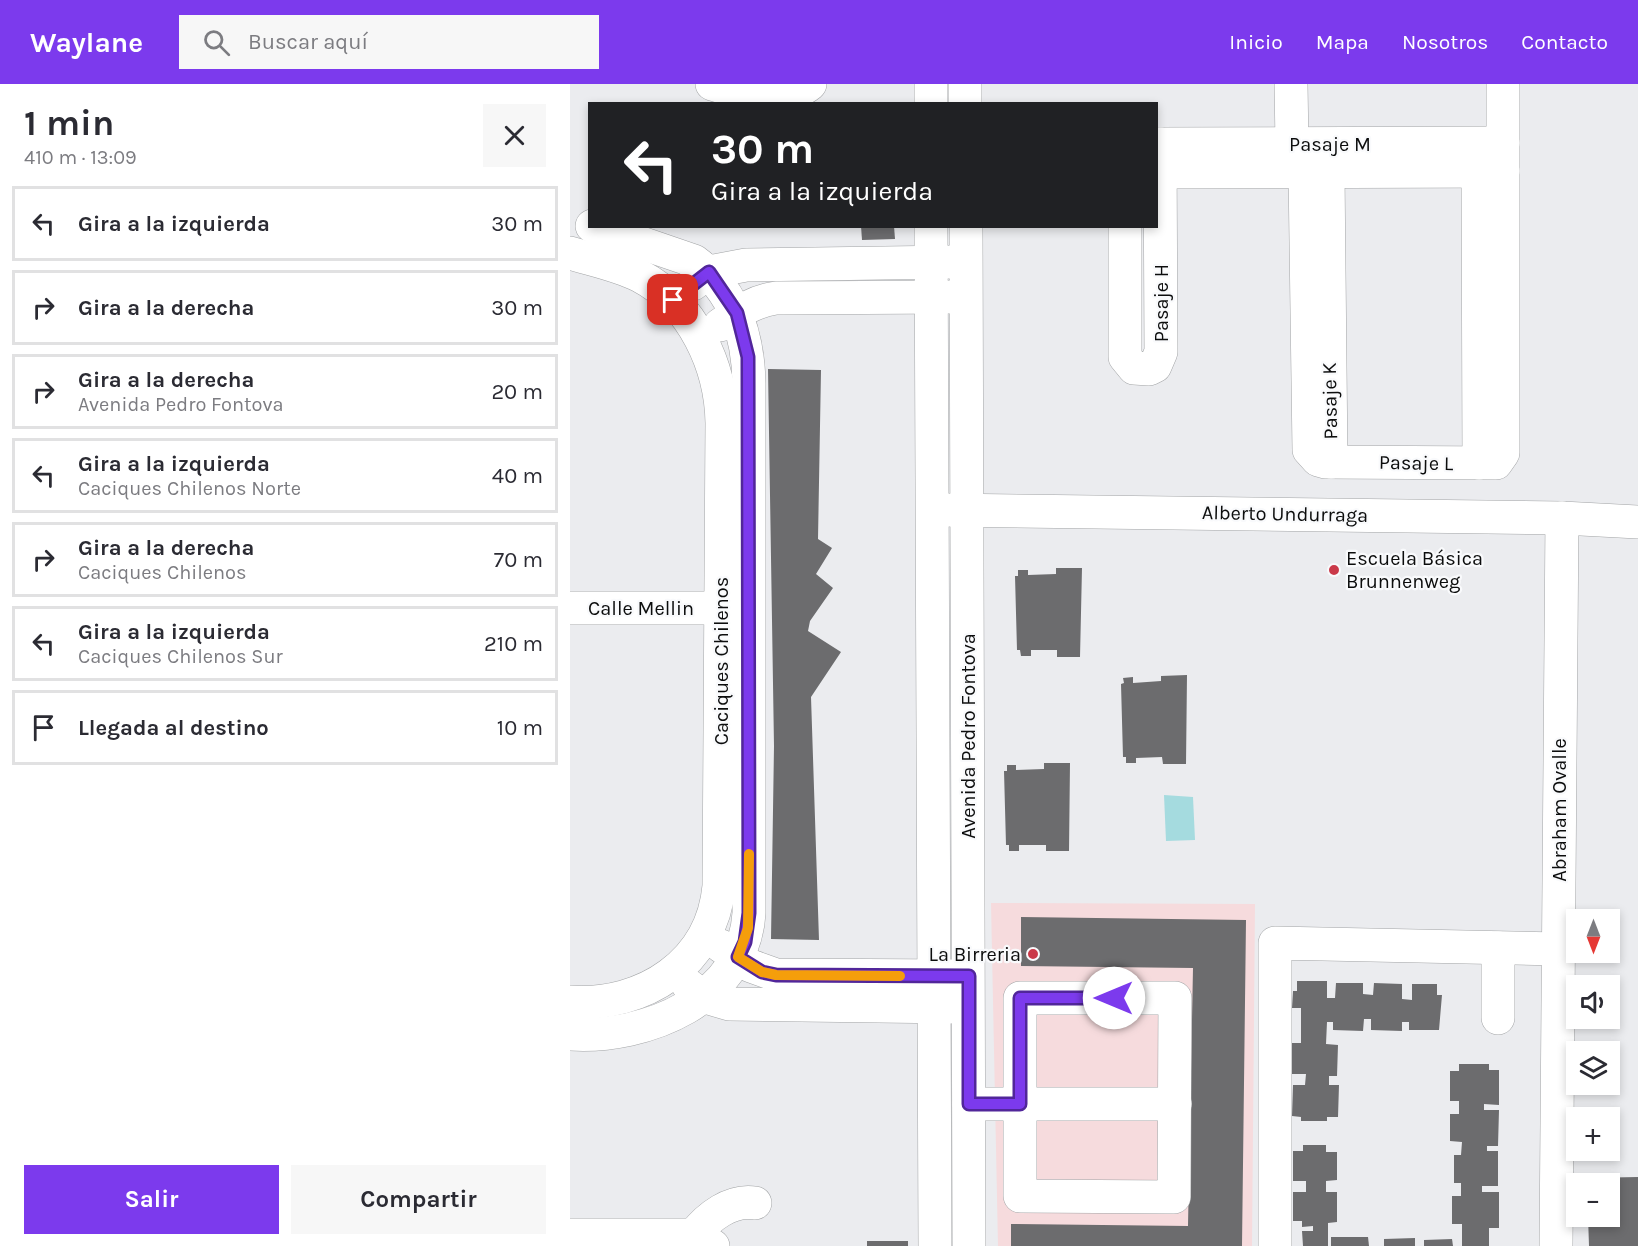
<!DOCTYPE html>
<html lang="es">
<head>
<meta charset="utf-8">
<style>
	body { margin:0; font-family:Karla,sans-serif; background:#f7f7f7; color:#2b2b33; height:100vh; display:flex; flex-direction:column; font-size:22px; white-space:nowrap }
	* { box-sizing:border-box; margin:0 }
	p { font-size:20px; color:#7c7c81 }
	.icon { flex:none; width:33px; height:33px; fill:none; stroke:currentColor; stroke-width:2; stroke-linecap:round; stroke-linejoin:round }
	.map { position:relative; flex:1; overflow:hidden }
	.drawer { display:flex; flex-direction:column; background:#fff; width:570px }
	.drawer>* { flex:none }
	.guide { position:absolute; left:18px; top:18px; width:570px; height:126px; border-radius:0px; box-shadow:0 3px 9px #0003; background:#202124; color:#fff; overflow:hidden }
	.needle { width:39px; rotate:180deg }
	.controls { position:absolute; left:996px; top:825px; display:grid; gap:12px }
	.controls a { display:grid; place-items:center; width:54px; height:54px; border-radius:0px; background:#fff; box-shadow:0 3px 9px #0003; font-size:30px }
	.pin { position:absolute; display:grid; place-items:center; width:51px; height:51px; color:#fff; margin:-26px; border-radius:12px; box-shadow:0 3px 9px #0006 }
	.me { position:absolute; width:66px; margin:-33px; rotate:270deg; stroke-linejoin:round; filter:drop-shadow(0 0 4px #0008) }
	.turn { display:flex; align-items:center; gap:21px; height:126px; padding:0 24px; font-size:27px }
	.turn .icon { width:78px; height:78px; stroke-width:2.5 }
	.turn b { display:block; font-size:42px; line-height:51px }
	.round { display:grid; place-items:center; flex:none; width:63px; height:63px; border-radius:0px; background:#f7f7f7 }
	.head { display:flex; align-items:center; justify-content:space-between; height:102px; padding:0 24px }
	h1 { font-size:36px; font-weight:700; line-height:45px }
	.button { display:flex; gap:12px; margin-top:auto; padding:12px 24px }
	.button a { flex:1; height:69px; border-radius:0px; background:#7c3aed; color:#fff; font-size:24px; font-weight:700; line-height:69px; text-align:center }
	.button a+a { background:#f7f7f7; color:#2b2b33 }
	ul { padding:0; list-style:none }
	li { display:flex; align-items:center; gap:18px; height:75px; margin:0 12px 9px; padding:0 12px; border:3px solid #e1e1e2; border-radius:0px }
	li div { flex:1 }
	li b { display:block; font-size:22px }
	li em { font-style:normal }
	header { display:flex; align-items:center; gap:36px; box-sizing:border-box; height:84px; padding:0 30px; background:#7c3aed; color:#fff }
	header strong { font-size:28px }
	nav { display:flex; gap:33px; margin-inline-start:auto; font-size:21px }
	.search { width:420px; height:54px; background:#f7f7f7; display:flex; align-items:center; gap:15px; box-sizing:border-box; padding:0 21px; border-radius:0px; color:#7c7c81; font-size:22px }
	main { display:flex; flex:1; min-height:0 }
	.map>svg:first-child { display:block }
	.commercial { fill:#f6dbdd }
	.water { fill:#a5dbdf }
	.building { fill:#6c6c6e }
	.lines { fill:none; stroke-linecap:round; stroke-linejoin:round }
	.minor-casing { stroke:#a2a4a6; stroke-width:34 }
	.minor { stroke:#fff; stroke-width:33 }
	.route-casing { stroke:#51269a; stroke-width:15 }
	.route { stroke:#7c3aed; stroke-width:10 }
	.slow { stroke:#f59e0b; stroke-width:10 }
	.poi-dot { fill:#ca3949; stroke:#f9fafc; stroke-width:2 }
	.labels { text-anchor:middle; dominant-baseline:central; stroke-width:4.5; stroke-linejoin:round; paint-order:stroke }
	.street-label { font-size:20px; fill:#0c0d0d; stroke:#f9fafc }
	.poi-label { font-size:20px; fill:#0c0d0d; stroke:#f9fafc; text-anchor:start }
</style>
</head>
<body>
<header>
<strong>Waylane</strong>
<div class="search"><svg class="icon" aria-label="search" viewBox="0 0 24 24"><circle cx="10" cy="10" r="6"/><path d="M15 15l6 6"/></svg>Buscar aquí</div>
<nav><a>Inicio</a><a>Mapa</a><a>Nosotros</a><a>Contacto</a></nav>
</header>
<main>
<section class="drawer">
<div class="head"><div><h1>1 min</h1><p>410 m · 13:09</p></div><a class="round"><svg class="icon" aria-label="close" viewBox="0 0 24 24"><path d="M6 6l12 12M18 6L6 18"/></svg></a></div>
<ul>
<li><svg class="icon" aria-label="left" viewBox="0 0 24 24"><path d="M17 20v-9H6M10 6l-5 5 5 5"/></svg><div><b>Gira a la izquierda</b></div><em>30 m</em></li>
<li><svg class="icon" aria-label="right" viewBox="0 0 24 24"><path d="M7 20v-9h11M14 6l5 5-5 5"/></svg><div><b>Gira a la derecha</b></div><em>30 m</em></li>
<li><svg class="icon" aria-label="right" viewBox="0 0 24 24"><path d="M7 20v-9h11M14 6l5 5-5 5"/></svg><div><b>Gira a la derecha</b><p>Avenida Pedro Fontova</p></div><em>20 m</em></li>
<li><svg class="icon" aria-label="left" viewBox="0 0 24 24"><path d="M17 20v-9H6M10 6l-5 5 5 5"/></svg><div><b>Gira a la izquierda</b><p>Caciques Chilenos Norte</p></div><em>40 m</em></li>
<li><svg class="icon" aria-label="right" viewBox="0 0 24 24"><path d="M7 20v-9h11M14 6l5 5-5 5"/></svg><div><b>Gira a la derecha</b><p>Caciques Chilenos</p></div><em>70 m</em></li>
<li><svg class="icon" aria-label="left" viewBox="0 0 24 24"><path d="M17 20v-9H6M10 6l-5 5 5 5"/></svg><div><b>Gira a la izquierda</b><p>Caciques Chilenos Sur</p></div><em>210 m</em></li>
<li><svg class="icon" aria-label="arrive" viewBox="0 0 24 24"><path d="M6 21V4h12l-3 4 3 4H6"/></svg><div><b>Llegada al destino</b></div><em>10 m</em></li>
</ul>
<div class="button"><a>Salir</a><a>Compartir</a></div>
</section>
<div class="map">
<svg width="1068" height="1162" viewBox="0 0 1068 1162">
	<rect width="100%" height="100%" fill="#ebecef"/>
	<path class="commercial" d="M421 819 685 820 682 1162H428Z"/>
	<path class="water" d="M594 711 623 713 625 756 596 757Z"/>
	<g class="building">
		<path d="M291 142H324L325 155 292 156Z"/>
		<path d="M198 285 251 286 248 455 262 464 246 490 263 504 240 537 238 547 271 568 241 613 249 856 201 855 204 662Z"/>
		<path d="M486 484H512L510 573H487V566H461V572H451L450 566H447L445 492H448V486H458V491L486 490Z"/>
		<path d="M617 591 616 680H593L592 673 566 674V679H556V673H553L551 600 554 599 553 594 563 593V599L591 597V592Z"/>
		<path d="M474 679H500L499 767H476V761H449V767H439V761H436L434 687H437V681H446V686L474 685Z"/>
		<path d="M451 833 676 836 672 1162H441V1140L618 1142 623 884 451 882Z"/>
		<path d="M727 897H757V914H765L766 899H793V910L803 911 804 899 832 900V915L842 916V900H867V911H872L869 946H839V938H832V947L801 946V935H794L793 947 763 946V938H757L756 960 768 961 767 992H759V1001H769L768 1033H757V1037H731V1033L722 1032 723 1001H735L736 990H721L722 959H731V924H722L723 907H727Z"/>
		<path d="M889 980H919V986H929V1021L914 1020V1026H929L928 1062H917V1067H928V1102H912V1108H929V1144H919V1162H892V1140H882V1112H891V1099H884V1071H891L892 1058 880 1057V1030H889V1017H880V987H889Z"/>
		<path d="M733 1061H756V1068H767V1096L756 1097V1108H767V1138L758 1139V1162H733L732 1147H743V1142L732 1143V1137H723V1108H736V1097H723V1067H733Z"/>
		<path d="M1068 1093V1162H1019L1018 1132H1040V1100H1017V1094Z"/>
		<path d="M761 1153H798L799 1162H761Z"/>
		<path d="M845 1154V1162H814V1155Z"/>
		<path d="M882 1155 883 1162H854V1156Z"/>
		<rect x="297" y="1157" width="41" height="5"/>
	</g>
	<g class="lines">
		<g class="minor-casing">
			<g id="minor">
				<path d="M142 0C171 9 213 22 240 0"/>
				<path d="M395 0V20"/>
				<path d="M721 0 722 60"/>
				<path d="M361 20V0"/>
				<path d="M586 60 933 59"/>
				<path d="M908 87 909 379"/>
				<path d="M586 88 933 87"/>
				<path d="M735 88 739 366 748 376 755 378 926 379 933 369V0"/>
				<path d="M758 89 761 378"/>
				<path d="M361 142 365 1162"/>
				<path d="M396 142 399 1162"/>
				<path d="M555 142V273L564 284 579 285 585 282 591 268 590 60"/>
				<path d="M0 169C23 176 49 181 70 192 123 220 151 282 152 339L149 802C142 879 74 923 0 918"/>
				<path d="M123 200 139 188 176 181 384 178"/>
				<path d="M150 241C168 228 184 217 206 214L382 213"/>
				<path d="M374 426 992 434 1068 438"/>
				<path d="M0 524H172"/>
				<path d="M151 862 181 882 206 891 385 892"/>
				<path d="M118 901 132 912 159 920 385 923"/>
				<path d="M450 914H605L604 1113 450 1112Z"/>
				<path d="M928 934V864"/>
				<path d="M0 950C76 955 174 915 179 829V299C178 251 165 207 124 177L22 142"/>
				<path d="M399 1020H605"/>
				<path d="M0 1151H124L143 1162"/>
				<path d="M124 1151C138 1133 161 1115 185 1119"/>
				<path d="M705 1162V859L988 865"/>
				<path d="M986 1162 992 434"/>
			</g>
		</g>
		<use href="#minor" class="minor"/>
	</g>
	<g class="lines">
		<g class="route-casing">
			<path id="route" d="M103 216 139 188 167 229 178 273 179 829 175 858 168 873 192 888 206 891 399 892V1020H450V914H544"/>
		</g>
		<use href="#route" class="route"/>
		<path class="slow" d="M179 770 178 844 168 873 192 888 206 891 330 892"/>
	</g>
	<g class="poi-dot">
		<circle cx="764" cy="486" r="6"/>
		<circle cx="463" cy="870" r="6"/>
	</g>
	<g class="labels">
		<g class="street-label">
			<text x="760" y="60">Pasaje M</text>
			<text transform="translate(591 219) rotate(-90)">Pasaje H</text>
			<text transform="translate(760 317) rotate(-91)">Pasaje K</text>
			<text transform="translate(846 379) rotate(1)">Pasaje L</text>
			<text transform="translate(715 430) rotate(1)">Alberto Undurraga</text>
			<text x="71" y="524">Calle Mellin</text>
			<text transform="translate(151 577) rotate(-90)">Caciques Chilenos</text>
			<text transform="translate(398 652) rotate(-90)">Avenida Pedro Fontova</text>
			<text transform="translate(989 726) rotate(-90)">Abraham Ovalle</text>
		</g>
		<g class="poi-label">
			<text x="776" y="474">Escuela Básica<tspan x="776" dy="23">Brunnenweg</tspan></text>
			<text x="451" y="870" text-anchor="end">La Birreria</text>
		</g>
	</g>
</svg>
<div class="controls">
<a><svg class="needle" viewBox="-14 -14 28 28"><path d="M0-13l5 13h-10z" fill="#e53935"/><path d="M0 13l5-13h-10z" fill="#7c7c81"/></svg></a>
<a><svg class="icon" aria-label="sound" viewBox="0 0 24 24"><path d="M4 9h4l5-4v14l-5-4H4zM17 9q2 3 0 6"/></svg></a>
<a><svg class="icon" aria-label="layers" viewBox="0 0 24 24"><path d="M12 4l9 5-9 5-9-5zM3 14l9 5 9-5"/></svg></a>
<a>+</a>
<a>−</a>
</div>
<div class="pin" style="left:103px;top:216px;background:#d93025"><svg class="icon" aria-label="arrive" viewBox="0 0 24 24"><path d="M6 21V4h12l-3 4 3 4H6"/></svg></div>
<svg class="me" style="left:544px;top:914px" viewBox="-20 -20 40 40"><circle r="19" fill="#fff"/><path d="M0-13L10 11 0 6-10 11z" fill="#7c3aed"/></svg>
<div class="guide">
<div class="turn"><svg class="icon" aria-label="left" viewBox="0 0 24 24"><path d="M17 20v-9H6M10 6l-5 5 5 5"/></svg><div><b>30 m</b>Gira a la izquierda</div></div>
</div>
</div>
</main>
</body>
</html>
